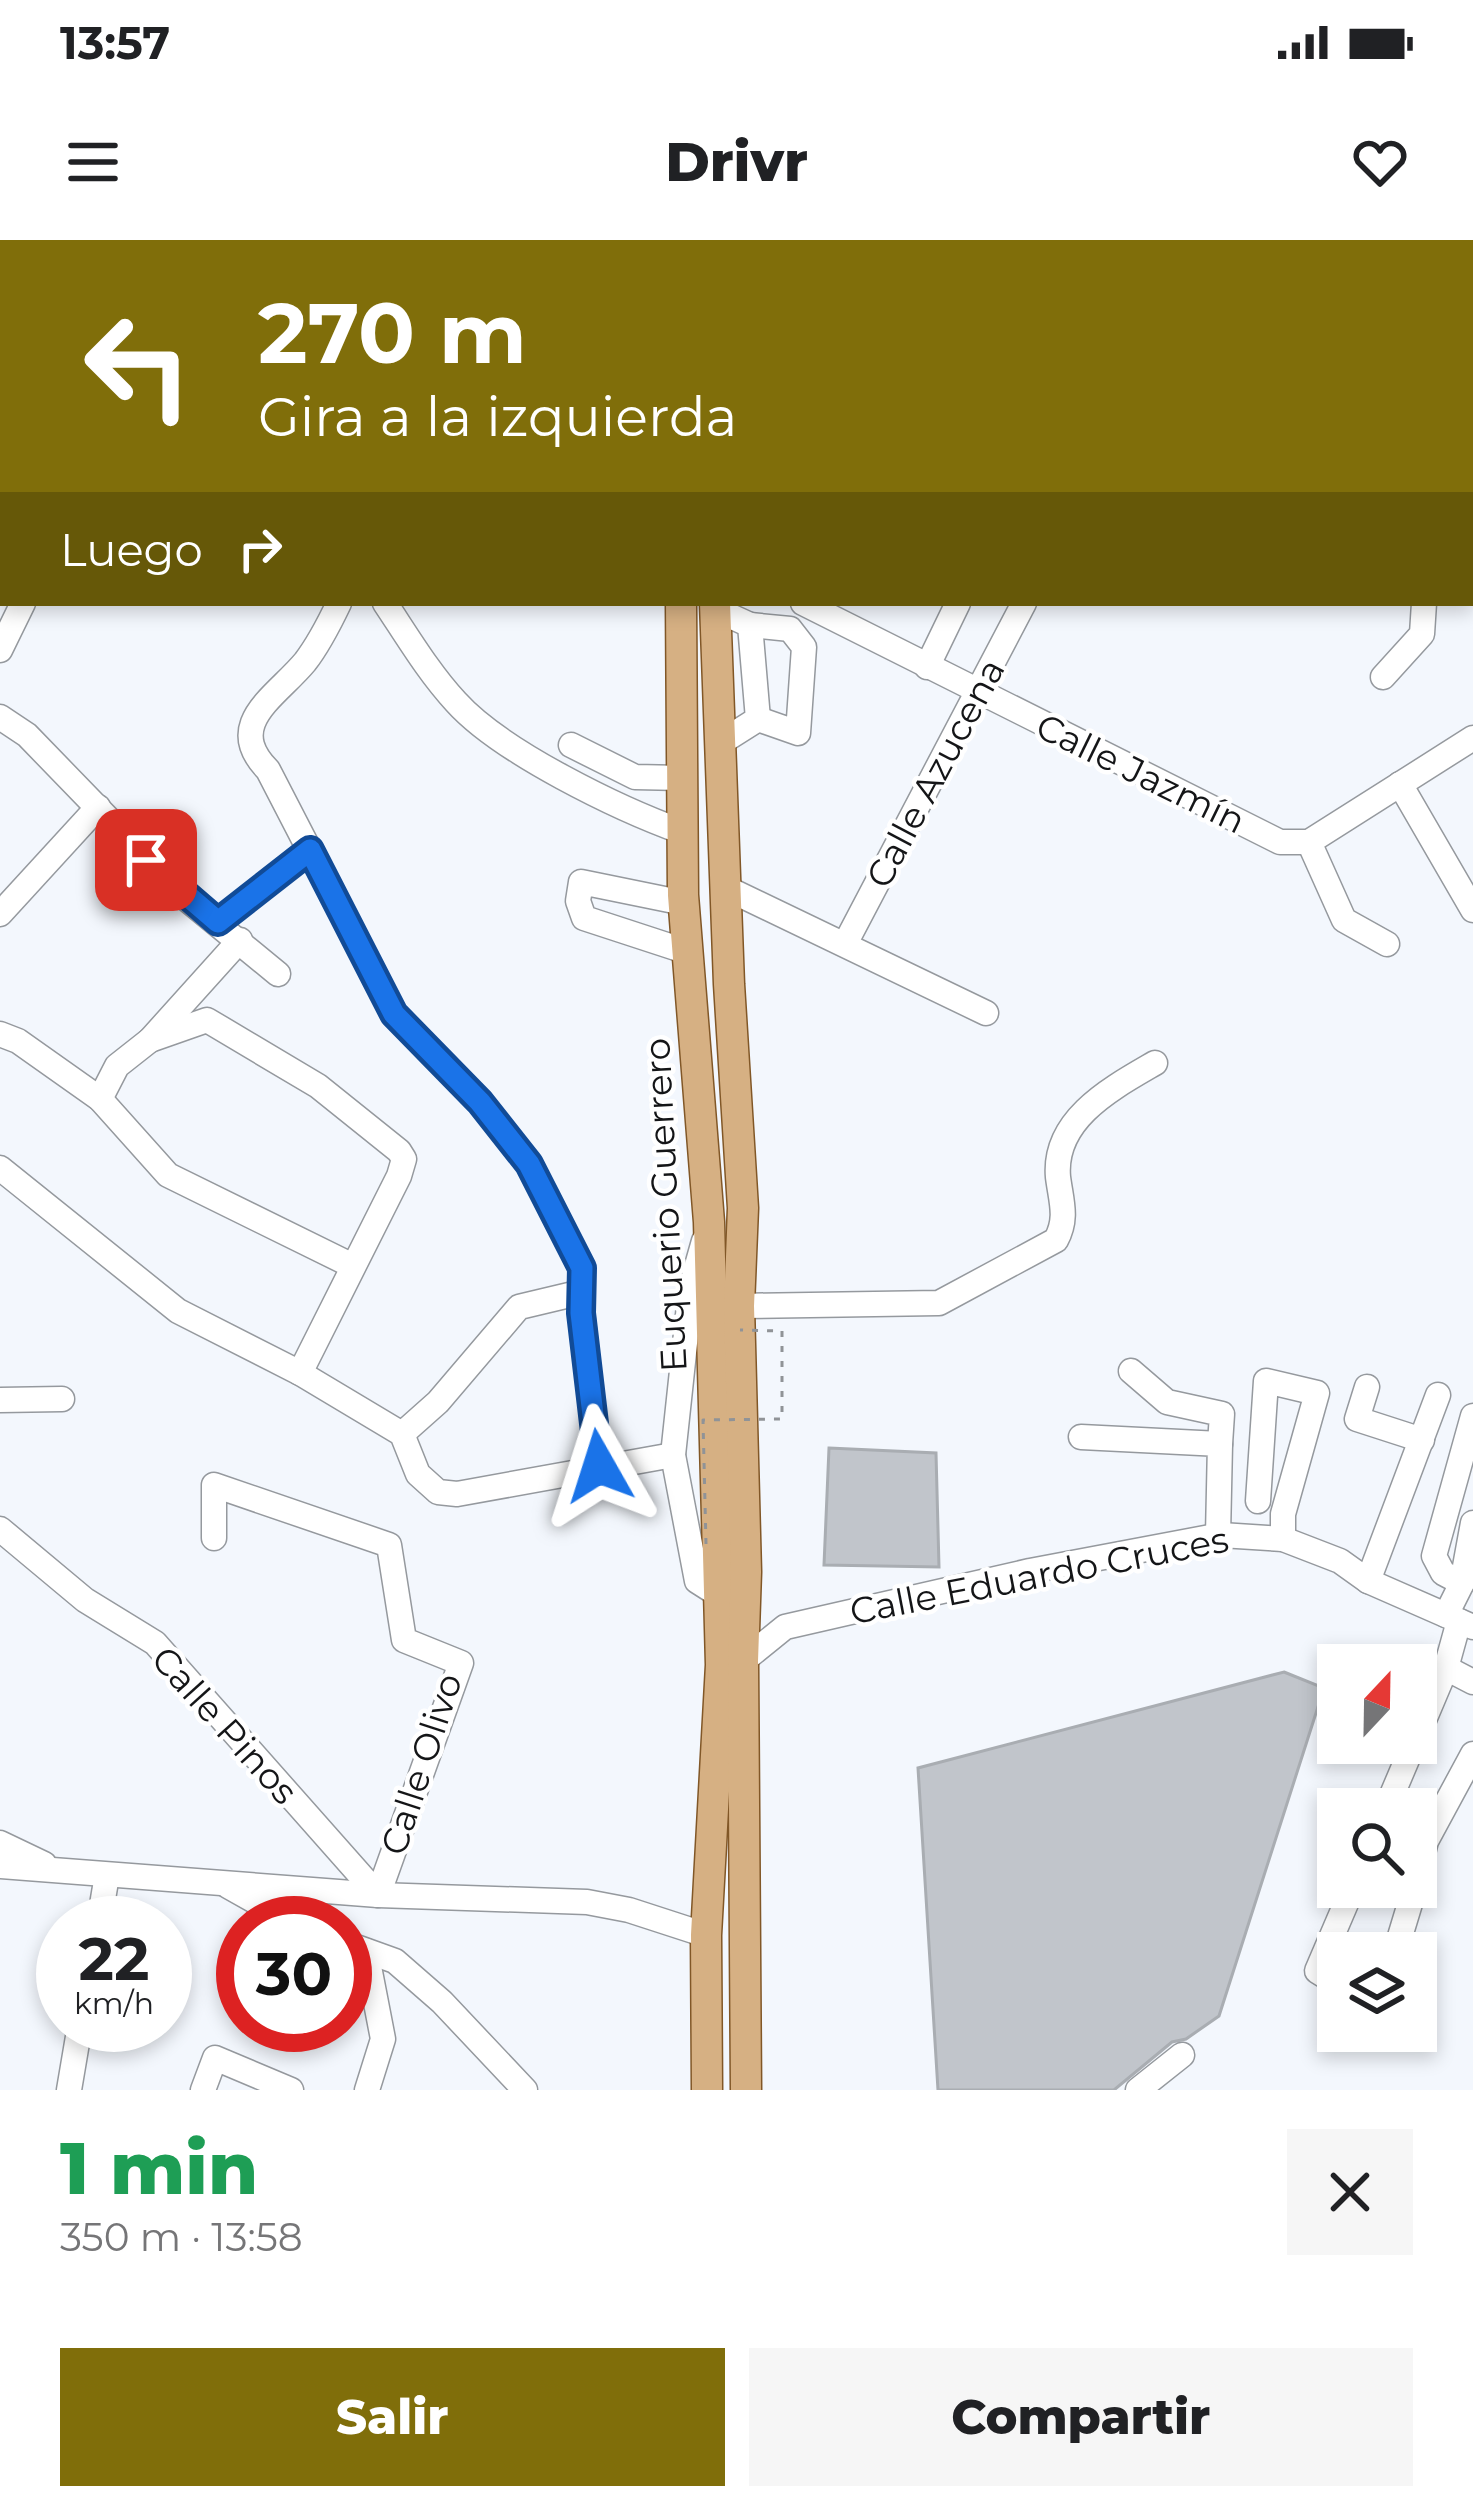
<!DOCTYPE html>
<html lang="es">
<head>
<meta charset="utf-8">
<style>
	body { margin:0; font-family:Montserrat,sans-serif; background:#f6f6f6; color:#202124; height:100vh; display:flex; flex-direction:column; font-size:45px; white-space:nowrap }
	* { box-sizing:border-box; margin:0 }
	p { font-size:39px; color:#757577 }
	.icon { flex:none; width:66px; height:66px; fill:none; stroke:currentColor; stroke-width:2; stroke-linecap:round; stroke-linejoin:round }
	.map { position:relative; height:1850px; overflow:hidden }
	.sheet { display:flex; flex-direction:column; background:#fff; flex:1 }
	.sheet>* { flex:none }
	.banner { position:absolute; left:0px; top:0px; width:1473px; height:366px; box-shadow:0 6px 18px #0003; background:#806e0a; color:#fff; overflow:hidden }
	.needle { width:78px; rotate:22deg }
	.controls { position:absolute; left:1317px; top:1404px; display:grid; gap:24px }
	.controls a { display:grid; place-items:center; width:120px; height:120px; border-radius:0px; background:#fff; box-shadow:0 6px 18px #0003; font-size:60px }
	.speed { position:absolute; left:36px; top:1656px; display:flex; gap:24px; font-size:60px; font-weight:700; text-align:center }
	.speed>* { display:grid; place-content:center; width:156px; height:156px; border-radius:50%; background:#fff; box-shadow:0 6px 18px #0003; line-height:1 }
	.speed small { font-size:30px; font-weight:400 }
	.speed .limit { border:18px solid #d22; background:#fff; color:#111 }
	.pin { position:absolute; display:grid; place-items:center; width:102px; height:102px; color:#fff; margin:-51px; border-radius:24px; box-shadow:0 6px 18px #0006 }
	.me { position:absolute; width:132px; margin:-66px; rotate:354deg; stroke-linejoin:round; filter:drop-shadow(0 0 9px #0008) }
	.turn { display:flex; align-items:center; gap:42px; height:252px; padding:0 60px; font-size:54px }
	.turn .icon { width:156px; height:156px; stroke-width:2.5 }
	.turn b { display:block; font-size:84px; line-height:102px }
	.then { display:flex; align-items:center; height:114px; padding:0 60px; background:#0003; gap:24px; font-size:45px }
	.round { display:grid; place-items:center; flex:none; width:126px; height:126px; border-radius:0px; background:#f6f6f6 }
	.overview { display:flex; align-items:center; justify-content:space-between; height:204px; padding:0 60px }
	h1 { font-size:72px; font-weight:800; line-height:90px; color:#1e9e55 }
	.cta { display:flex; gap:24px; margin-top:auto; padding:24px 60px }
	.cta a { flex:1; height:138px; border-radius:0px; background:#806e0a; color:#fff; font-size:48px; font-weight:800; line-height:138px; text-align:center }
	.cta a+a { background:#f6f6f6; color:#202124 }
	.status { display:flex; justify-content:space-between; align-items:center; height:84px; padding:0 60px; background:#fff; direction:ltr }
	.status svg { height:33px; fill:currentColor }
	header { display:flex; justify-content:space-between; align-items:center; height:156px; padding:0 60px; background:#fff; font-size:54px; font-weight:800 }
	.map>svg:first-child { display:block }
	.building { fill:#c1c5cb; stroke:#a9adb2; stroke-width:3 }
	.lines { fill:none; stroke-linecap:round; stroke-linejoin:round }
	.minor-casing { stroke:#95999e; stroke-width:27 }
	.major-casing { stroke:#815727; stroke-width:33 }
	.minor { stroke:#fff; stroke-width:24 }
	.major { stroke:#d6b083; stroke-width:30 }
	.path-bridge { stroke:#909397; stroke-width:3; stroke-dasharray:6 9; stroke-linecap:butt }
	.route-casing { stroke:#114b97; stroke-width:30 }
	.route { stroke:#1a73e8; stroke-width:21 }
	.labels { text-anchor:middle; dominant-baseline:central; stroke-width:9; stroke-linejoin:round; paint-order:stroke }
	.street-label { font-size:36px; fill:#141517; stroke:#fff }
</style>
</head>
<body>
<div class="status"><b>13:57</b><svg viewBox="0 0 49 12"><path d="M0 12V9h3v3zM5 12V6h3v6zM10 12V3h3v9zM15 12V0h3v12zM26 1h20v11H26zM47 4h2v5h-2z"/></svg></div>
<header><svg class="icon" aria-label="menu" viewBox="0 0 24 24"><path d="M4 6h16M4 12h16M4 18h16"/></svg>Drivr<svg class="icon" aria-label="heart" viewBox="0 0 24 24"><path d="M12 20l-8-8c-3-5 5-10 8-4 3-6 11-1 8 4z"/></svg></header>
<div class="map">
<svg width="1473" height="1850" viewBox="0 0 1473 1850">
	<rect width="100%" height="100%" fill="#f3f7fd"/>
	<g class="building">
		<path d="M829 1208 936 1213 939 1327 824 1325Z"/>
		<path d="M1284 1432 1324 1448 1219 1776 1186 1799 1172 1802 1114 1850H938L918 1528Z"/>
	</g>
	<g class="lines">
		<g class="minor-casing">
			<g id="minor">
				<path d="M578 0 587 3"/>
				<path d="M779 0 784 3"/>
				<path d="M1381 0 1388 3"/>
				<path d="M235 3 237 0"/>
				<path d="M1216 3 1217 0"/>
				<path d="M1470 41 1473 43"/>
				<path d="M0 61 3 63"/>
				<path d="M0 118 3 117"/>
				<path d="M339 363C329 384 319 404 305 422 276 457 223 484 268 530L394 774 480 862 529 924 582 1028V1073L599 1225"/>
				<path d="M385 363C407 396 429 433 456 462 501 512 619 569 683 592"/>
				<path d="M803 363 1280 602H1309L1473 498"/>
				<path d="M715 369 750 385 758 479 720 503"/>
				<path d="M750 385 790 389 804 407 798 493 758 479"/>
				<path d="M0 410 23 363"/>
				<path d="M927 427 958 363"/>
				<path d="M1383 437 1422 394 1424 363"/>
				<path d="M0 477 27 495 183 656 278 734"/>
				<path d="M571 505 635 537 682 538"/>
				<path d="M1400 544 1473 670"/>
				<path d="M1309 602 1344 680 1387 704"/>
				<path d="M726 648 986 773"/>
				<path d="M684 663 581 642 578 661 584 678 688 712"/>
				<path d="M0 674 98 567"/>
				<path d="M218 682 310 610"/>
				<path d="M845 704 1024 363"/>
				<path d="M0 794 18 801 100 859 168 935 353 1026"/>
				<path d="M150 800 207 780 318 846 399 911 404 919 399 936 300 1133"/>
				<path d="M100 859 117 826 150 800 240 700"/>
				<path d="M0 928 178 1071 300 1133 402 1194 418 1234 438 1252 457 1254 673 1215"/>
				<path d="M704 1001 691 1047 673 1215 697 1341 719 1355"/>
				<path d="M739 1066 939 1063 1056 1000C1068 978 1061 961 1058 937 1053 879 1112 848 1155 823"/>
				<path d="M1131 1131 1167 1162 1222 1174 1220 1204"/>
				<path d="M1367 1147 1357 1179 1422 1200"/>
				<path d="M0 1160 62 1159"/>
				<path d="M402 1194 438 1162 519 1067 582 1052"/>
				<path d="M1081 1197 1220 1204 1218 1295"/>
				<path d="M1258 1261 1266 1141 1317 1153 1283 1274V1299"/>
				<path d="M0 1289 85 1360 155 1403 378 1655 461 1423 404 1400 389 1305 214 1245V1298"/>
				<path d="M1368 1341 1438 1155"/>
				<path d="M1462 1343 1443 1333 1434 1316 1473 1176"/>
				<path d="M1446 1375 1462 1343 1473 1283"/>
				<path d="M743 1421 785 1387 1030 1331 1221 1295 1283 1299 1340 1321 1368 1341 1473 1387"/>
				<path d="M1446 1428 1473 1442"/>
				<path d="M1416 1499 1446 1428 1459 1381"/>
				<path d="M1386 1569 1414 1503"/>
				<path d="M0 1603 44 1624"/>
				<path d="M0 1626 378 1655 587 1662 629 1670 706 1695"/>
				<path d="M1416 1642 1426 1601 1473 1514"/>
				<path d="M228 1646 294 1683"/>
				<path d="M99 1683 107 1635"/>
				<path d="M345 1703 395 1721 442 1762 525 1850"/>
				<path d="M366 1711 383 1799 367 1850"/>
				<path d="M1395 1713 1415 1647"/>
				<path d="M1338 1744 1317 1731 1353 1647"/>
				<path d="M69 1850 80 1785"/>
				<path d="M203 1850 215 1818 291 1850"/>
				<path d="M1138 1850 1182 1815"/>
			</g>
		</g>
		<g class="major-casing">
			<g id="major">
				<path d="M671 0V3"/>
				<path d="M705 0V3"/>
				<path d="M681 363 683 655 709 982 721 1425 706 1695 707 1850"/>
				<path d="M715 363 729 744 743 968 739 1066 746 1332 743 1421 746 1850"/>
			</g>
		</g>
		<use href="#minor" class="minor"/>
		<use href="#major" class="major"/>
		<path class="path-bridge" d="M706 1304 703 1180 782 1179V1091L740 1090"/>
	</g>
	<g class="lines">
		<g class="route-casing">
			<path id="route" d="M146 620 218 682 310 610 394 774 480 862 529 924 582 1028 581 1073 599 1226"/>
		</g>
		<use href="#route" class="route"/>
	</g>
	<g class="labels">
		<g class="street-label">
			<text transform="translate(935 533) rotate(-62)">Calle Azucena</text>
			<text transform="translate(1141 533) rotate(26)">Calle Jazmín</text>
			<text transform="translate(665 965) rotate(-93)">Euquerio Guerrero</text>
			<text transform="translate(1039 1335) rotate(-11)">Calle Eduardo Cruces</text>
			<text transform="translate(225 1485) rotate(48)">Calle Pinos</text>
			<text transform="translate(421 1524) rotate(-72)">Calle Olivo</text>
		</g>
	</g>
</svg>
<div class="controls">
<a><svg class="needle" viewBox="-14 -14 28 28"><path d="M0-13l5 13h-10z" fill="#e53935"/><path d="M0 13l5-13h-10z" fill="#757577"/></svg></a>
<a><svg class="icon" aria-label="search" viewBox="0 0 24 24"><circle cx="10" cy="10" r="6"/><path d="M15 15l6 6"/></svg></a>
<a><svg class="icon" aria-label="layers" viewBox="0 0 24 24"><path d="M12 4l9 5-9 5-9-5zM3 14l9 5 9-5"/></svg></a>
</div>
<div class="speed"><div>22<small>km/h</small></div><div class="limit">30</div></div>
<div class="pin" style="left:146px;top:620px;background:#d93025"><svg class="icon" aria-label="arrive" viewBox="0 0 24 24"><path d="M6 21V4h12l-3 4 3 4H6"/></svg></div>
<svg class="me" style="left:599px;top:1226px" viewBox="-20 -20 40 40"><path d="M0-17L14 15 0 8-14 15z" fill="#1a73e8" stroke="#fff" stroke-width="4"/></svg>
<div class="banner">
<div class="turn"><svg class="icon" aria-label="left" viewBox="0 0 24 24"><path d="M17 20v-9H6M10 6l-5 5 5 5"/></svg><div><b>270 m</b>Gira a la izquierda</div></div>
<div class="then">Luego<svg class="icon" aria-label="right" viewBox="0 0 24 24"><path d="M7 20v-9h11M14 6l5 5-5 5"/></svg></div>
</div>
</div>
<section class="sheet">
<div class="overview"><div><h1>1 min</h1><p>350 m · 13:58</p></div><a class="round"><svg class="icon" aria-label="close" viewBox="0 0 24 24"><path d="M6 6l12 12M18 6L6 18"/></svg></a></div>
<div class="cta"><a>Salir</a><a>Compartir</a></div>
</section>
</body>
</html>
